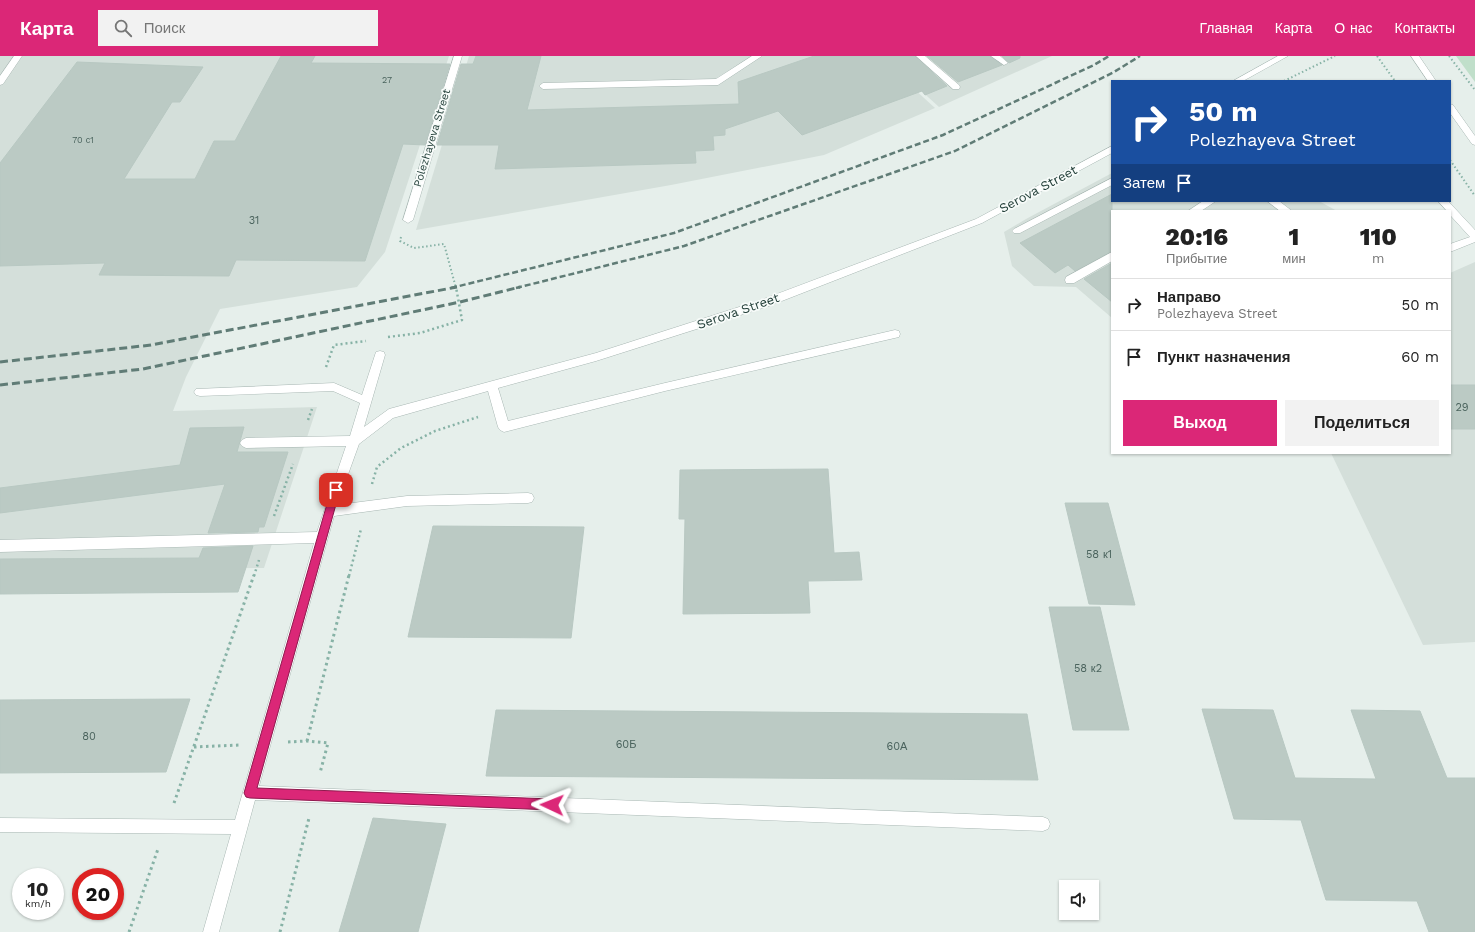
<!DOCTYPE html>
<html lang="ru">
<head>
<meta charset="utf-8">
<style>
	body { margin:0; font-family:"Work Sans",sans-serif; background:#f2f2f2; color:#222; height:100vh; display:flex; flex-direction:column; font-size:15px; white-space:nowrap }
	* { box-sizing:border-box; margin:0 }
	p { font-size:13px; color:#767676 }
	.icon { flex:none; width:22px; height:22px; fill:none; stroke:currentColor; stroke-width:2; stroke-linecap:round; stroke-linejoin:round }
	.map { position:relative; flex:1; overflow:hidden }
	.side { position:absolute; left:1111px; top:154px; width:340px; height:244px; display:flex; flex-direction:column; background:#fff; border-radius:0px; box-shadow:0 1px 3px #0004 }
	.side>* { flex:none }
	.banner { position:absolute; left:1111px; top:24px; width:340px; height:122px; border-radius:0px; box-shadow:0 1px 3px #0004; background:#1a4fa0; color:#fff; overflow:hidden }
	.controls { position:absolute; left:1059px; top:824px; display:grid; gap:8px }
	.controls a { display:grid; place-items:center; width:40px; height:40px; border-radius:0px; background:#fff; box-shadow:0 1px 3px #0004; font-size:20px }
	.speed { position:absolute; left:12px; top:812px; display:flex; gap:8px; font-size:20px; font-weight:700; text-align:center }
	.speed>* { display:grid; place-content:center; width:52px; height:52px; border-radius:50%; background:#fff; box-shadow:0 1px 3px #0004; line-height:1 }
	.speed small { font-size:10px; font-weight:400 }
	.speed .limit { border:6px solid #d22; background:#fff; color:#111 }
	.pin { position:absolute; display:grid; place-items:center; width:34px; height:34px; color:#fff; margin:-17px; border-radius:8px; box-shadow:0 2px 6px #0006 }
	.me { position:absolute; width:44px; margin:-22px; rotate:272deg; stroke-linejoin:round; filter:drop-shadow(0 0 3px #0008) }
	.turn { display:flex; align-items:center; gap:14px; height:84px; padding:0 12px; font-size:18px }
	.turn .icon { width:52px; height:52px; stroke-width:2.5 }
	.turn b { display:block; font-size:28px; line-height:34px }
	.then { display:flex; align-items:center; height:38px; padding:0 12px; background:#0003; gap:8px; font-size:15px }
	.eta { display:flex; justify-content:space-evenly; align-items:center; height:68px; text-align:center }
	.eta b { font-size:24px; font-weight:800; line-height:28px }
	.action { display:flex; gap:8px; margin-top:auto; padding:8px 12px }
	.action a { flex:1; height:46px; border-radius:0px; background:#db2777; color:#fff; font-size:16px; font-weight:800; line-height:46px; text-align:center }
	.action a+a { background:#f2f2f2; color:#222 }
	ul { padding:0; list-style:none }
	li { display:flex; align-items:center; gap:12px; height:52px; padding:0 12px; border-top:1px solid #e0e0e0 }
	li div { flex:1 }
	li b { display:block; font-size:15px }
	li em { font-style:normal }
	header { display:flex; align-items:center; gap:24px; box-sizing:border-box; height:56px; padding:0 20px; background:#db2777; color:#fff }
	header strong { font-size:19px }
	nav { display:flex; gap:22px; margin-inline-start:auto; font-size:14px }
	.search { width:280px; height:36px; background:#f2f2f2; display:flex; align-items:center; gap:10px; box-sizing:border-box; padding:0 14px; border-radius:0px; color:#767676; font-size:15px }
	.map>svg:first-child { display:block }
	.built { fill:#d4dfda }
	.green { fill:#c0dfca }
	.building { fill:#bbcac4; stroke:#b8c8c2 }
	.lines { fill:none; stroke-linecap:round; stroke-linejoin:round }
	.minor-casing { stroke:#a8b7b3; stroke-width:1 }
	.path-far2 { stroke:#87b2a6; stroke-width:2; stroke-dasharray:1.5 2.5; stroke-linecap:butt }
	.path-far1 { stroke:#87b2a6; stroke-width:2.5; stroke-dasharray:2 3; stroke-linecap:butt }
	.path { stroke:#87b2a6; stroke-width:3; stroke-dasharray:2.5 3.5; stroke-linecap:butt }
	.minor { fill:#fff; fill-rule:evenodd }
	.rail-far1 { stroke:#607c76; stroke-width:2.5; stroke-dasharray:6 3; stroke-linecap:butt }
	.rail { stroke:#607c76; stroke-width:3; stroke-dasharray:8 4; stroke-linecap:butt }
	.route { fill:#db2777; stroke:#8e194d }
	.labels { text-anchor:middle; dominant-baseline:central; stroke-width:3.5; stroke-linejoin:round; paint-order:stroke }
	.far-number-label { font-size:9px; fill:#4a635d }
	.far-street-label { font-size:11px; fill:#25413b; stroke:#f7fbf9 }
	.number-label { font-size:11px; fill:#4a635d }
	.street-label { font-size:13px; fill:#25413b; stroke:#f7fbf9 }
</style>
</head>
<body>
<header>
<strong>Карта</strong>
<div class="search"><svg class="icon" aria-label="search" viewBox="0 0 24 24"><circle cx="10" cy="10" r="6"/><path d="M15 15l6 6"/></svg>Поиск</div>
<nav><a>Главная</a><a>Карта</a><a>О нас</a><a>Контакты</a></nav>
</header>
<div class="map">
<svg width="1475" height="876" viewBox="0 0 1475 876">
	<rect width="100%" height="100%" fill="#e6efeb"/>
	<g class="built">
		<path d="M0 0H449L385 196 357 231 220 253 186 321 173 355 317 351 264 512 0 514Z"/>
		<path d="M469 0H878L935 52 824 99 671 129 416 174Z"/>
		<path d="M883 0H1052L939 51Z"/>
		<path d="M1112 117V145H1319L1337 155H1112V262L1076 231 1034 230 1012 210 1004 176 1026 163Z"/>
		<path d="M1475 206V586L1423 589 1331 397H1450V217Z"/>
	</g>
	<path class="green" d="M1456 0H1475V26Z"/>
	<g class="building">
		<path d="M281 0H315L311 7 450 8 425 89 403 88 365 205 236 204 229 220 99 219 105 207 0 210V107L77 6 203 11 180 46H172L124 123H195L214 85H235Z"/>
		<path d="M476 0H541L527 54 739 48 738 26 814 0H915L947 30 925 39 922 35 802 79 778 55 725 73V79L713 80 714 94 695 95 696 107 495 113 499 89H437L461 8H473Z"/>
		<path d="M927 0H990L1002 9 958 26Z"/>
		<path d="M1002 0H1020V2L1009 7Z"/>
		<path d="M1112 138V195L1075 215 1068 209 1055 217 1020 187Z"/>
		<path d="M1112 207V246L1084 223Z"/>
		<rect x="1450" y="329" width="25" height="44"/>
		<path d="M244 371 237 396H288L264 471H259L258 476 208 477 225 428 0 457V432L180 409 190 372Z"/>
		<path d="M828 413 834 497 859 496 862 524 808 525 810 557 683 558 685 463H679L680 414Z"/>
		<path d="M1065 447H1108L1135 549 1089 548Z"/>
		<path d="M433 470 584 471 571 582 408 581Z"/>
		<path d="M253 490 238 536 0 538V503L199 502 203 492Z"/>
		<path d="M1049 551H1100L1129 674H1073Z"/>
		<path d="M190 643 166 716 0 717V644Z"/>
		<path d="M1202 653 1273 654 1295 722 1376 723 1351 654 1420 655 1447 722H1475V876H1429L1417 845 1326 844 1301 764 1234 763Z"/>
		<path d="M496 654 1027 658 1038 724 486 720Z"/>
		<path d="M373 762 446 768 418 876H339Z"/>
	</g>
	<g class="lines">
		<g class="minor-casing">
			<g id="minor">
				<path d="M14 0H22L3 28 0 29V20Z"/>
				<path d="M454 0H462L413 164 408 167 403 164Z"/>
				<path d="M752 0H762L718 29 543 33 539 30 543 27 716 23Z"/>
				<path d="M916 0H925L959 29 960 31 959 33H953Z"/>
				<path d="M991 0H1000L1008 7 1004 9Z"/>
				<path d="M1278 0H1288L1243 25H1233Z"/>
				<path d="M1411 0H1419L1436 25H1428Z"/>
				<path d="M1450 48 1453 49 1475 80V89L1472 88 1450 57Z"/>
				<path d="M1112 90V97L982 167 769 250 596 305 498 332 508 365 665 327 895 274 899 275 900 278 899 281 665 335 504 376 500 374 498 371 488 335 393 362 359 388 337 449 407 440 528 437 532 438 534 442 532 446 528 447 407 450 334 460 259 730 1043 761 1048 763 1050 768 1048 773 1043 775 255 744 219 876H203L231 778 0 776V762L235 764 314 487 0 496V484L317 476 346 390 246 392 242 390 240 387 242 384 246 382 350 380 360 347 333 335 200 340 196 339 194 336 196 333 334 327 362 339 375 299 376 296 380 295 384 296 385 299 364 371 389 353 596 297 761 244 976 163Z"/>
				<path d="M1112 122V129L1020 177H1014L1012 175 1014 173Z"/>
				<path d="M1203 145H1216L1201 155H1188Z"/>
				<path d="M1267 145H1279L1292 155H1280Z"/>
				<path d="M1438 145H1448L1475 174V186L1450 196V188L1470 181 1450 159V155H1447Z"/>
				<path d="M1112 196V205L1074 227H1066L1065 224 1066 221Z"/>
			</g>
		</g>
		<g class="path-far2">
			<path d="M1377 0 1395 25"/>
			<path d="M1449 0 1475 34"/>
			<path d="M1284 25 1335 0"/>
			<path d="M1450 104 1475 140"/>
			<path d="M401 181 400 185 414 192 444 188 456 232"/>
		</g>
		<g class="path-far1">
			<path d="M388 281 420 277 462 264 456 231"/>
			<path d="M326 311 334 289 366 285"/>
			<path d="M308 364 312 353"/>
			<path d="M372 428 377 411 401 392 435 375 478 361"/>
			<path d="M274 460 293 408"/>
			<path d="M254 520 259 504"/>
			<path d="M349 520 361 473"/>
		</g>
		<g class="path">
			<path d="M307 685 349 519"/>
			<path d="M288 686 307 685 328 687 320 717"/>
			<path d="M194 691 239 689"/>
			<path d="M174 747 254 519"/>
			<path d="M129 876 158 793"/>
			<path d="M280 876 309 762"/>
		</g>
		<use href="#minor" class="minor"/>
		<g class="rail-far1">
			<path d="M451 232 674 177 943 79 1094 9 1109 0"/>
			<path d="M516 232 684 190 955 95 1114 16 1140 0"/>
		</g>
		<g class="rail">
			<path d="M0 306 151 289 457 231"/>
			<path d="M0 329 143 313 460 246 520 231"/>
		</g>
	</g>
	<path class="route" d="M336 430 339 431 340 434 257 732 552 743 556 745 557 749 556 753 552 754 250 742 246 741 244 737 331 434 332 431Z"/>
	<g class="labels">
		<g class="far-number-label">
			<text x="387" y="24">27</text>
			<text x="83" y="84">70 с1</text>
		</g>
		<g class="far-street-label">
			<text transform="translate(432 82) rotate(-73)">Polezhayeva Street</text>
		</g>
		<g class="number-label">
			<text x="254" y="164">31</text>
			<text x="1462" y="351">29</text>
			<text x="1099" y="498">58 к1</text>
			<text x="1088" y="612">58 к2</text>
			<text x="89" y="680">80</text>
			<text x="626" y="688">60Б</text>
			<text x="897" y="690">60А</text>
		</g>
		<g class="street-label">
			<text transform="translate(1038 133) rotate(-28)">Serova Street</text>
			<text transform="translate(738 255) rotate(-19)">Serova Street</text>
		</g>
	</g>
</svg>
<div class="controls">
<a><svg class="icon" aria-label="sound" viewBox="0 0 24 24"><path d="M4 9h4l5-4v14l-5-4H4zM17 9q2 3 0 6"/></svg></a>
</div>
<div class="speed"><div>10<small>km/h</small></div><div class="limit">20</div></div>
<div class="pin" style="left:336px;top:434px;background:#d93025"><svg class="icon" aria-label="arrive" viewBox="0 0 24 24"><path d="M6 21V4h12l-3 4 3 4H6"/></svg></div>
<svg class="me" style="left:552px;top:749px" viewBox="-20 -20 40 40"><path d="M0-17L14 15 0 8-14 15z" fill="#db2777" stroke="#fff" stroke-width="4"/></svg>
<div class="banner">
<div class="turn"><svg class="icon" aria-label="right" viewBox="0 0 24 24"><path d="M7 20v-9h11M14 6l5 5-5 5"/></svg><div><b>50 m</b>Polezhayeva Street</div></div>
<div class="then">Затем<svg class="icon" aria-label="arrive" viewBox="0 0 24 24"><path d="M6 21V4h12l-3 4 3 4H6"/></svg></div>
</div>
<section class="side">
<div class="eta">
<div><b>20:16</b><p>Прибытие</p></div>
<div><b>1</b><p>мин</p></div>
<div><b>110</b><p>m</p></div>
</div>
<ul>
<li><svg class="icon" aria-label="right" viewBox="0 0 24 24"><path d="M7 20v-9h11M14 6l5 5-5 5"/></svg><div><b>Направо</b><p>Polezhayeva Street</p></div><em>50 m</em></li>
<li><svg class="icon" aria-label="arrive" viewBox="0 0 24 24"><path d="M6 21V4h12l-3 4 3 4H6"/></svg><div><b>Пункт назначения</b></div><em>60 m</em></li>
</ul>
<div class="action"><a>Выход</a><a>Поделиться</a></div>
</section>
</div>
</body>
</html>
